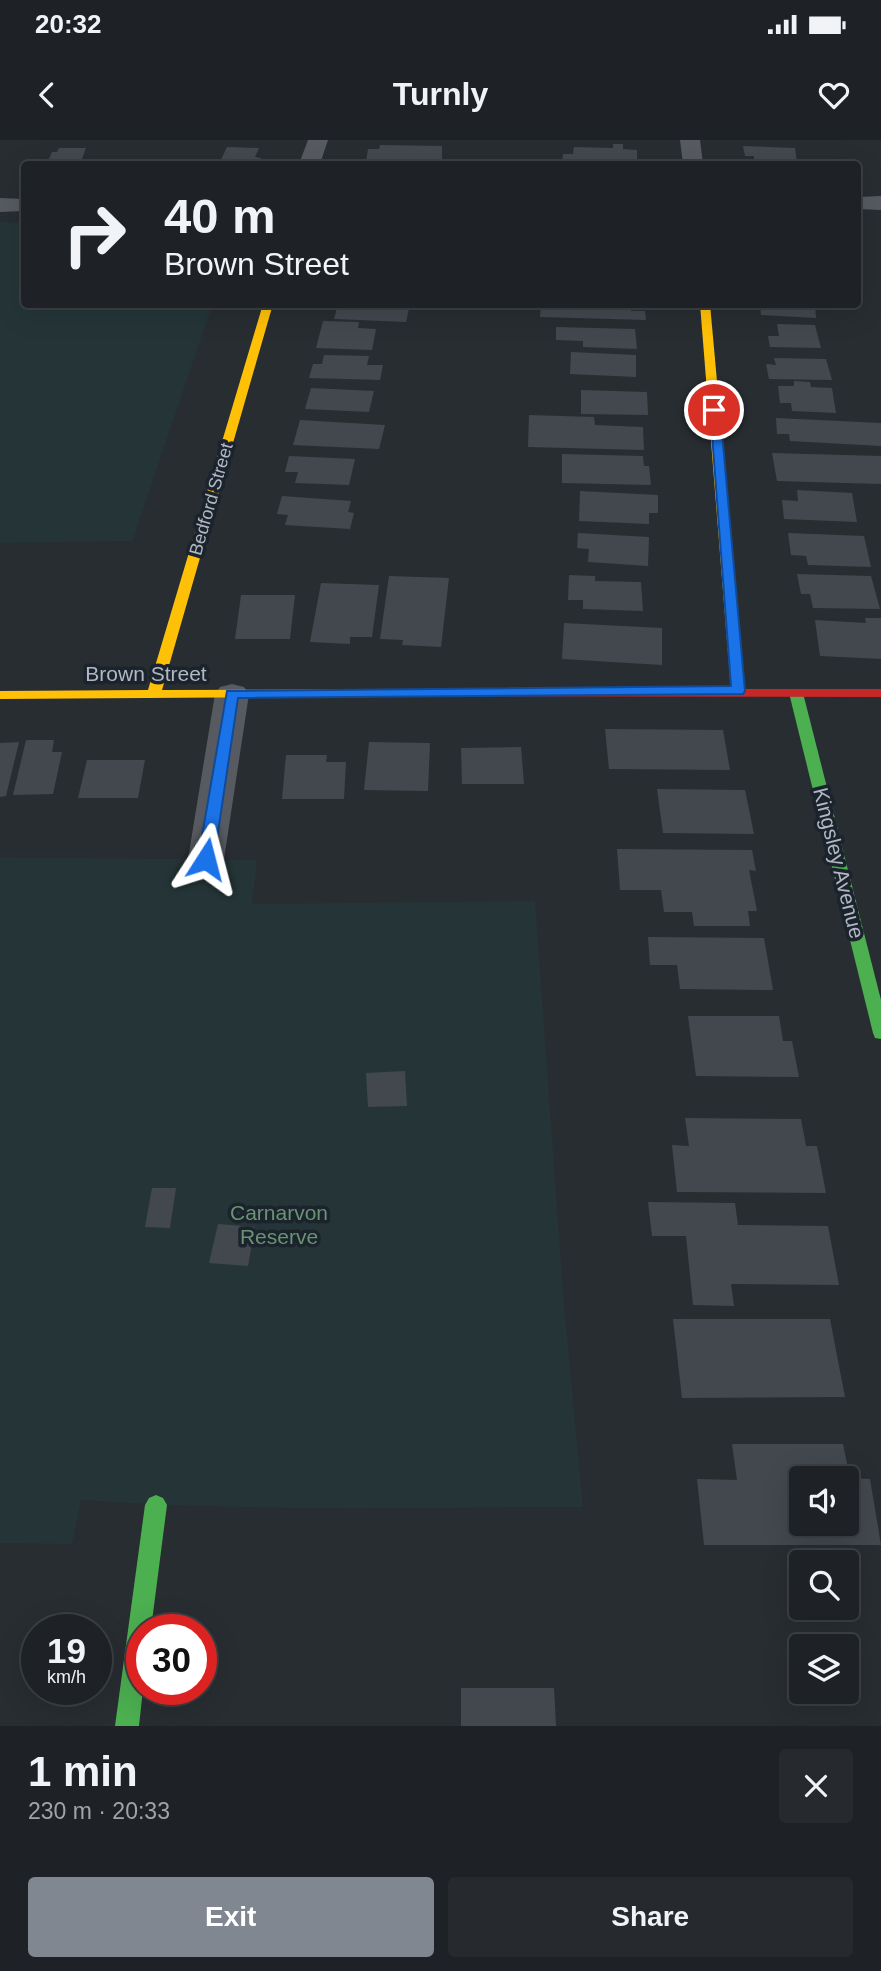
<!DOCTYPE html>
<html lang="en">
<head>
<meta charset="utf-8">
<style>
	body { margin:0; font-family:Arial,sans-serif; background:#262a2e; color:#f1f3f6; height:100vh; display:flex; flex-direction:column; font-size:26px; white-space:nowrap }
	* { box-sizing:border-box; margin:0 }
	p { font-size:23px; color:#a1a4a7 }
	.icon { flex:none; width:38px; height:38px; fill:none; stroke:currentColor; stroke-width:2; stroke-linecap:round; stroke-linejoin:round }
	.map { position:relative; height:1586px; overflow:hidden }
	.panel { display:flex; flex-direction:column; background:#1e2226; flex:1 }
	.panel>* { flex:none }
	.guide { position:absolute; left:21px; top:21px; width:840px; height:147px; border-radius:7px; box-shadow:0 7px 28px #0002,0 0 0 2px #3c3f43; background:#1e2226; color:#f1f3f6; overflow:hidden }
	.tools { position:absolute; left:789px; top:1326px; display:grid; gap:14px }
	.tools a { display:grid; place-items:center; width:70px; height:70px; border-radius:7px; background:#1e2226; box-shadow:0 7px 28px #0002,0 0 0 2px #3c3f43; font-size:35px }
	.speed { position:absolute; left:21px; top:1474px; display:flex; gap:14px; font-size:35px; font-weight:700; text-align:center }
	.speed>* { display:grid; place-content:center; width:91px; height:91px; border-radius:50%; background:#1e2226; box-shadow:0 7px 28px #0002,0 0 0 2px #3c3f43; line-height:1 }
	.speed small { font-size:18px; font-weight:400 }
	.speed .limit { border:10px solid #d22; background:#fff; color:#111 }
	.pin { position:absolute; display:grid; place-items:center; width:60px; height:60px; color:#fff; margin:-30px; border:4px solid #fff; border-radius:50%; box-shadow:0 2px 7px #0007 }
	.me { position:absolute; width:77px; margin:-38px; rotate:9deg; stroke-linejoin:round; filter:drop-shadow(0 0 5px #0008) }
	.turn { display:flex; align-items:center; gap:24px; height:147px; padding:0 28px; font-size:32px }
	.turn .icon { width:91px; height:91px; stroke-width:2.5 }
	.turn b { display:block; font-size:49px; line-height:60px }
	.round { display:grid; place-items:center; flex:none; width:74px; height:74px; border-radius:7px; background:#262a2e }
	.overview { display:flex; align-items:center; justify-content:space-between; height:119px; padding:0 28px }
	h1 { font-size:42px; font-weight:700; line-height:52px }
	.action { display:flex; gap:14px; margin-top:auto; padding:14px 28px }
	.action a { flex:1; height:80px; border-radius:7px; background:#818791; color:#fff; font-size:28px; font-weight:700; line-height:80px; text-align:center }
	.action a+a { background:#262a2e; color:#f1f3f6 }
	.status { display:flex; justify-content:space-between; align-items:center; height:49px; padding:0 35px; background:#1e2226; direction:ltr }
	.status svg { height:19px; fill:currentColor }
	header { display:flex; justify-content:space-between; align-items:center; height:91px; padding:0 28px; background:#1e2226; font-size:32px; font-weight:700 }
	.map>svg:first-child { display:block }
	.green { fill:#253537 }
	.building { fill:#42484e; fill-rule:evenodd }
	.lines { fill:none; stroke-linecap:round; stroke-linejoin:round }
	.street { fill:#575b61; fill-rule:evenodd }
	.fast { fill:#4caf50; fill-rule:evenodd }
	.slow { fill:#ffc107; fill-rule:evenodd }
	.jam { fill:#c62828; fill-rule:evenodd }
	.route { fill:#1a73e8; stroke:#114b97; stroke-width:2 }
	.labels { text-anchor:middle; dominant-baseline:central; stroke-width:7; stroke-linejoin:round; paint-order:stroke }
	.far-street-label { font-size:18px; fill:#b1b8c4; stroke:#1b232c }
	.street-label { font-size:21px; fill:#b1b8c4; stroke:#1b232c }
	.park-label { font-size:21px; fill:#6a9373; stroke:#1b232c }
</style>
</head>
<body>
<div class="status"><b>20:32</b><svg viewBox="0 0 49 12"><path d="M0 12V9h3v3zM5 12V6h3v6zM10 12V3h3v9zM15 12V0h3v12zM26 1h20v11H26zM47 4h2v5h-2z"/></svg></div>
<header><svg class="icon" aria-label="back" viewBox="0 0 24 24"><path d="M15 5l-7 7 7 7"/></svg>Turnly<svg class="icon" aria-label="heart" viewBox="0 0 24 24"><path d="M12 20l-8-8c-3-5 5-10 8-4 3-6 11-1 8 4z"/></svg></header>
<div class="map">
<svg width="881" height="1586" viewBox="0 0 881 1586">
	<rect width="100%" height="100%" fill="#282d32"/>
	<g class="green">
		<path d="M0 82 24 83V164L212 165 132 401 0 403Z"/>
		<path d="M0 717 257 720 252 764 535 761 564 1165 583 1367C416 1367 248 1372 81 1360L72 1404 0 1403Z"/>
	</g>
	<g class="building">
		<path d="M613 4H623V9L637 10V24L562 22 563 14H573L574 7 613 8Z"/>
		<path d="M380 5 442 6V21H366L368 9H379Z"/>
		<path d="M743 6 795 8 797 22 754 21V16H745Z"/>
		<path d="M227 7 259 8 255 17 261 18 258 24H219Z"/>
		<path d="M59 8H86L80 24H39L41 19H49L52 12H57Z"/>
		<path d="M338 164H410L406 182 334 179Z"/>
		<path d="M541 164H631V171H645L646 180 540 177Z"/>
		<path d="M760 164H815L816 178 761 175Z"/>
		<path d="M323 181 359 182 358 188 376 189 372 210 316 208Z"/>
		<path d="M777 184 815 185 821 208 770 207 768 196H779Z"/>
		<path d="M556 187 635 189 637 209 583 207V201L556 200Z"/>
		<path d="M571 212 636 215V237L570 234Z"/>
		<path d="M324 215 369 216 367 225H383L380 240 309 238 313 224H322Z"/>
		<path d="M774 218 826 219 832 240 769 239 766 224 776 225Z"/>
		<path d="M794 241 810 242 811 247 832 248 836 273 792 271 791 263H780L778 246H794Z"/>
		<path d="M311 248 374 251 369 272 305 269Z"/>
		<path d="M581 250 647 252 648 275 581 274Z"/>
		<path d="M529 275 594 277 595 285 643 287 644 310 528 307Z"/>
		<path d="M776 278 881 283V306L790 301 789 294H777Z"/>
		<path d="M300 280 385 285 379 309 293 305Z"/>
		<path d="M772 313 881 316V344L777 341Z"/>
		<path d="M562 314 643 316 644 326H649L651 345 562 343Z"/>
		<path d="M289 316 355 319 349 345 295 343 298 332H285Z"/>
		<path d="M797 350 852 353 857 382 784 379 782 360 798 361Z"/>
		<path d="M580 351 658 355V373H649V384L579 381Z"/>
		<path d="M282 356 351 361 348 372 354 373 350 389 285 385 288 375 277 374Z"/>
		<path d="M578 393 649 397 648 426 588 422 589 409 577 408Z"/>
		<path d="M788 393 864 396 871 427 808 425 806 416 791 415Z"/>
		<path d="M797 434 871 436 880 469 813 468 810 454H801Z"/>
		<path d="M569 435 595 436V441L641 442 643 471 583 469V460H568Z"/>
		<path d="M389 436 449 438 441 507 402 505 403 500 380 499Z"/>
		<path d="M321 443 379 445 372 497H350V504L310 502Z"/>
		<path d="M241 455H295L290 499H235Z"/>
		<path d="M865 478H881V519L820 516 815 480 866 483Z"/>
		<path d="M564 483 662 488V525L562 519Z"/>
		<path d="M605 589 723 590 730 630 609 629Z"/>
		<path d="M26 600H54L52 612H62L53 654 13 655Z"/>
		<path d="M19 602 6 656 0 657V603Z"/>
		<path d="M369 602 430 603 428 651 364 650Z"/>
		<path d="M521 607 524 644H462L461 608Z"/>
		<path d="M286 615H327L326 622H346L344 659H282Z"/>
		<path d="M87 620H145L138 658H78Z"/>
		<path d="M657 649 745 650 754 694 663 693Z"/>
		<path d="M617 709 752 710 756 731 749 730 757 771H748L750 786H694L692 772H664L661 750H620Z"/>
		<path d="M648 797 764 798 773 850 680 849 677 825H650Z"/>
		<path d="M688 876H779L783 901H792L799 937 696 936Z"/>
		<path d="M405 931 407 966 368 967 366 933Z"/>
		<path d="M685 978 801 979 806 1006H817L826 1053 677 1052 672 1005 689 1006Z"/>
		<path d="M152 1048H176L170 1088 145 1087Z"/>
		<path d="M648 1062 735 1063 738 1085 828 1086 839 1145 731 1144 734 1166 693 1165 686 1096H652Z"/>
		<path d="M218 1084 255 1087 248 1126 209 1123Z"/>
		<path d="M673 1179H830L845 1257 682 1258Z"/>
		<path d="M732 1304H843L850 1338 870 1339 881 1405H704L697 1339 737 1340ZM802 1339H847V1384H802Z"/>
		<path d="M461 1548H554L556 1586H461Z"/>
	</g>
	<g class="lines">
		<g class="street">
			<path d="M308 0H328L320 24H299Z"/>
			<path d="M680 0H700L703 24H683Z"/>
			<path d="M881 56V70L858 69V57Z"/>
			<path d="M0 58 24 59V71L0 72Z"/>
			<path d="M232 544 244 547 249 554 224 719 219 728 206 732 193 728 188 719 215 554 220 547Z"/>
		</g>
		<g class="fast">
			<path d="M796 549 803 553 881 860V899L875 898 873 893 789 553Z"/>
			<path d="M156 1355 163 1358 167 1365 151 1489H142L143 1549 139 1586H115L145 1365 149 1358Z"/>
		</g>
		<g class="slow">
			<path d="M263 164H273L162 550 418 549 425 553 423 556 0 559V551L148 550Z"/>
			<path d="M700 164H710L745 551 738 555 731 551Z"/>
		</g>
		<path class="jam" d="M418 549H881V557L413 556 411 553Z"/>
	</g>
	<path class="route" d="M710 268 720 270 745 551 743 554 238 558 214 719 211 723H201L198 719 227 551 731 546Z"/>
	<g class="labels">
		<g class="far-street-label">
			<text transform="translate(211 359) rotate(-74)">Bedford Street</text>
		</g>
		<g class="street-label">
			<text x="146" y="533">Brown Street</text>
			<text transform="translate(839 723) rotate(76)">Kingsley Avenue</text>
		</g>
		<g class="park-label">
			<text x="279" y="1072">Carnarvon<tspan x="279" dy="24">Reserve</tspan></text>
		</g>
	</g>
</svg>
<div class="tools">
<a><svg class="icon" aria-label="sound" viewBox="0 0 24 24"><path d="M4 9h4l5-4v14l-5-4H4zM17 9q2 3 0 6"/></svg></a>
<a><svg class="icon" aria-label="search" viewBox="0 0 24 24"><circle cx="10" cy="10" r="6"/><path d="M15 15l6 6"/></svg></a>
<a><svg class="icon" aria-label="layers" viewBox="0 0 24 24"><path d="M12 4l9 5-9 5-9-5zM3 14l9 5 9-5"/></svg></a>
</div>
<div class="speed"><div>19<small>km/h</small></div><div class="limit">30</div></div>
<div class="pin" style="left:714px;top:270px;background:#d93025"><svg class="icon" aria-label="arrive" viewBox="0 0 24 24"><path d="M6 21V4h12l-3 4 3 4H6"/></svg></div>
<svg class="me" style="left:206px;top:719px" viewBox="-20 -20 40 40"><path d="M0-17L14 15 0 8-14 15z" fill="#1a73e8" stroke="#fff" stroke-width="4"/></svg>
<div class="guide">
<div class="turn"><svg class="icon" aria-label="right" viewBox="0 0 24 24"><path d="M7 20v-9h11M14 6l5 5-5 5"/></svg><div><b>40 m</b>Brown Street</div></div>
</div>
</div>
<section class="panel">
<div class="overview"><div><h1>1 min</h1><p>230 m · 20:33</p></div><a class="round"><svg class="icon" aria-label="close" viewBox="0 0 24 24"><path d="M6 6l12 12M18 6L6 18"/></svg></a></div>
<div class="action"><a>Exit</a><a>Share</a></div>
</section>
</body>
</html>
